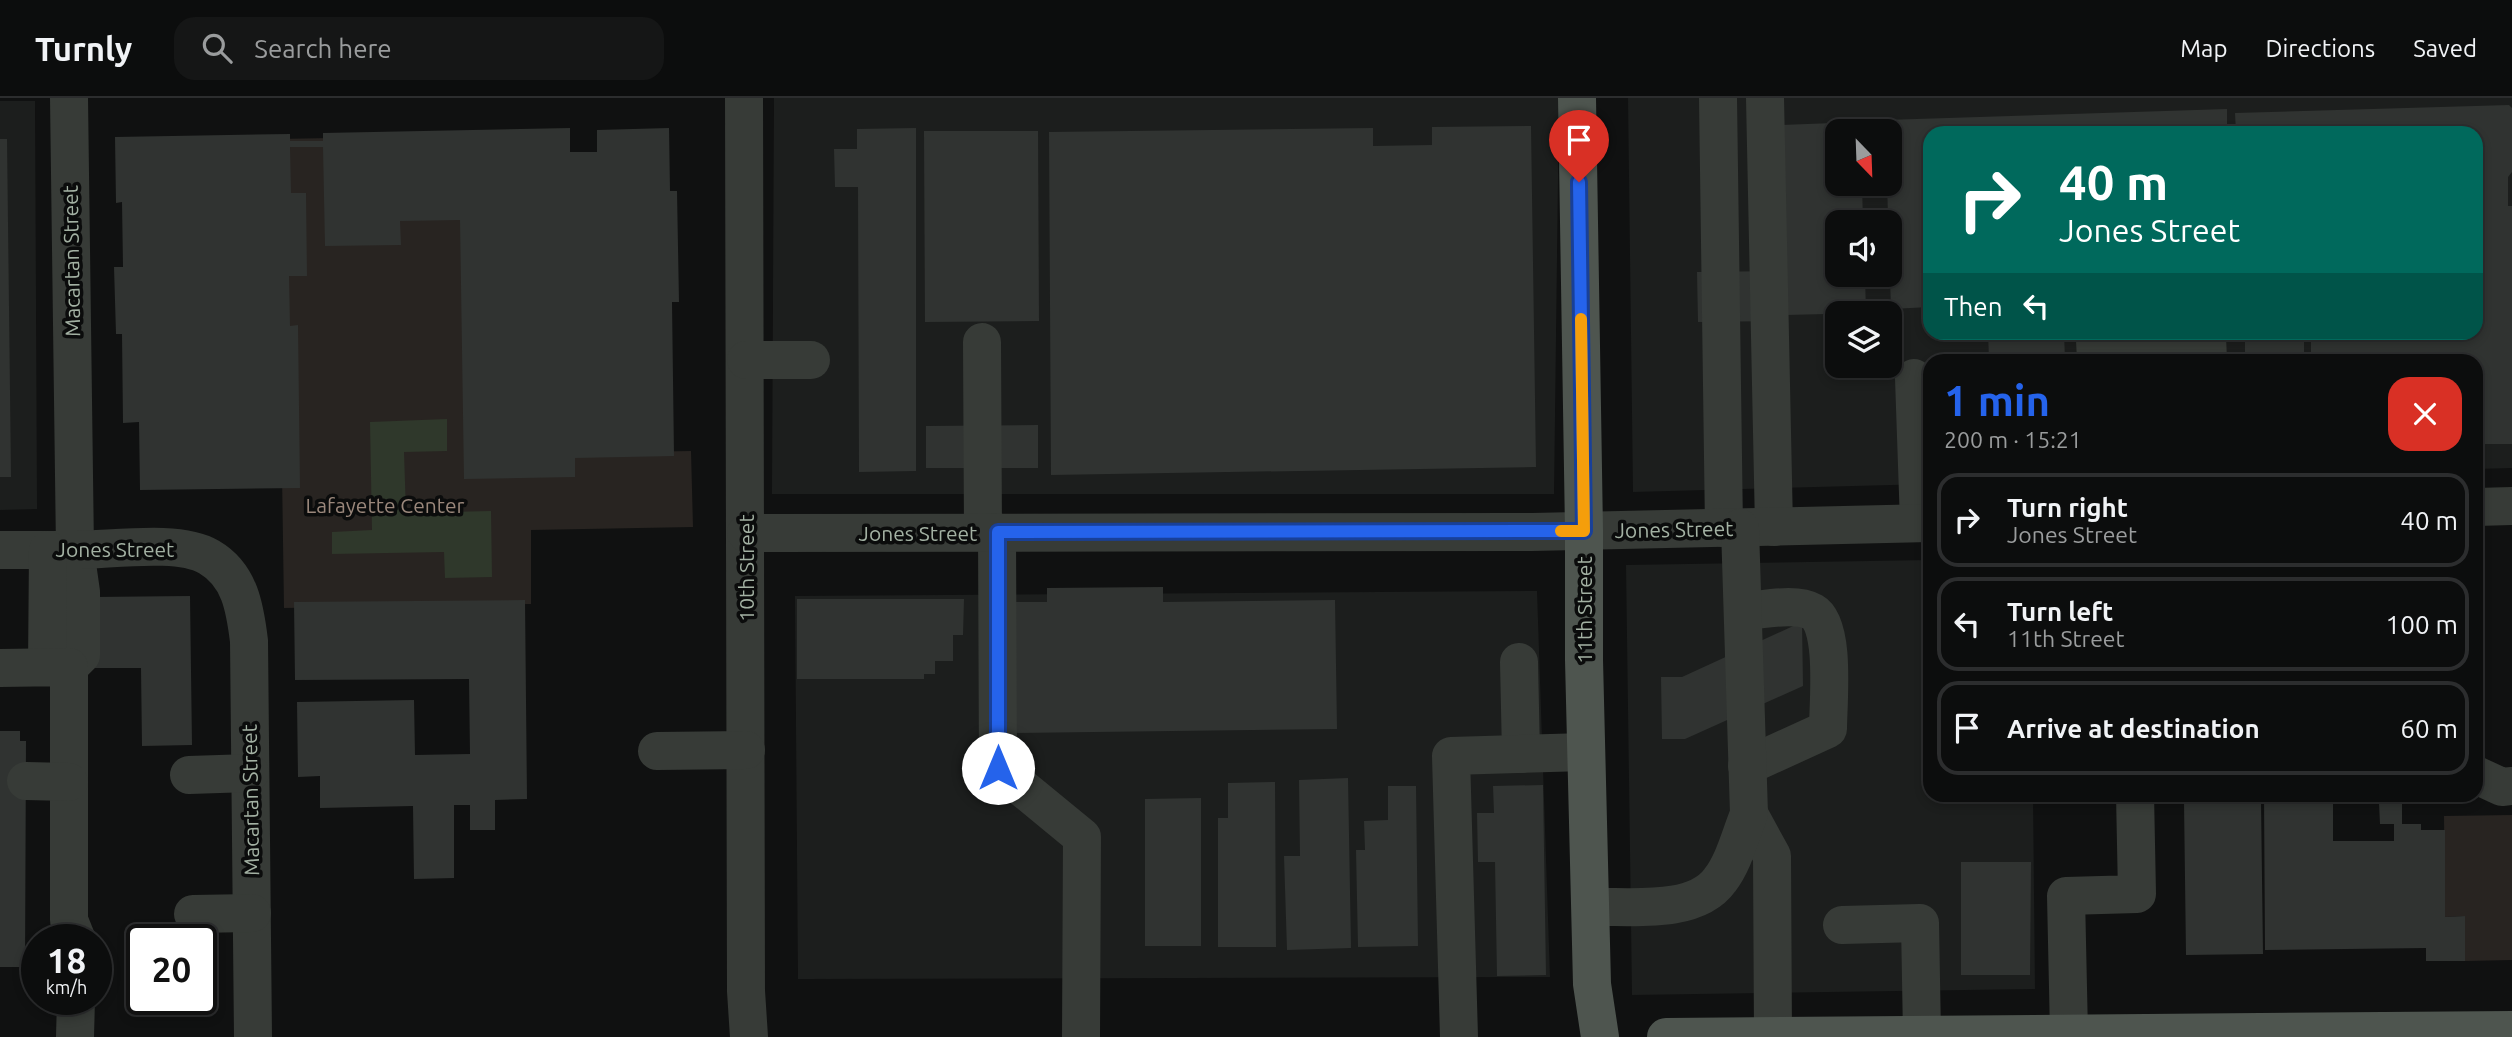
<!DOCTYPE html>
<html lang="en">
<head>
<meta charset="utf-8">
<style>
	body { margin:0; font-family:Ubuntu,sans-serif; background:#151616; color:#f1f3f6; height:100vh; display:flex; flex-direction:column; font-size:26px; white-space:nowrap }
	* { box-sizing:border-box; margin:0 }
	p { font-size:23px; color:#9a9c9d }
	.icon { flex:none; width:38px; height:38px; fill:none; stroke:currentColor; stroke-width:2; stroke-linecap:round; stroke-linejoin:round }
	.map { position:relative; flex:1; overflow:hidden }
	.details { position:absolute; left:1923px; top:256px; width:560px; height:448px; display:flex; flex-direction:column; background:#0c0d0d; border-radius:21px; box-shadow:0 4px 10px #0003,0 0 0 2px #2c2d2e }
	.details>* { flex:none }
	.top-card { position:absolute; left:1923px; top:28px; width:560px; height:214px; border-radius:21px; box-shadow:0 4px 10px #0003,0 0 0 2px #2c2d2e; background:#00695c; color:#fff; overflow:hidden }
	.needle { width:46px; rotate:157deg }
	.buttons { position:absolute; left:1825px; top:21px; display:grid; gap:14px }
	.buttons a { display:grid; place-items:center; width:77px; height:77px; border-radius:14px; background:#0c0d0d; box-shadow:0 4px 10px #0003,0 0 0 2px #2c2d2e; font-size:35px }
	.speed { position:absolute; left:21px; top:826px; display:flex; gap:14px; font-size:35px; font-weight:700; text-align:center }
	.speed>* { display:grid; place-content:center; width:91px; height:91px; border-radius:50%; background:#0c0d0d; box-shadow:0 4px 10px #0003,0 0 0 2px #2c2d2e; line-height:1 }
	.speed small { font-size:18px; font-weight:400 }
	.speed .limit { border:4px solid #111; border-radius:10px; background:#fff; color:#111 }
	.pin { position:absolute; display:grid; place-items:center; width:60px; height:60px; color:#fff; margin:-72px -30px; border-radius:50% 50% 50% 0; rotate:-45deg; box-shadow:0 0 7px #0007 }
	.pin .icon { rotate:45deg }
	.me { position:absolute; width:77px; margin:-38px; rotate:0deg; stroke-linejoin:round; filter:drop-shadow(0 0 5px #0008) }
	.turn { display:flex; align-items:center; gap:24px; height:147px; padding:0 21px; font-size:32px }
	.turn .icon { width:91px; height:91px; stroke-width:2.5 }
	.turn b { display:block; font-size:49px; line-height:60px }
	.then { display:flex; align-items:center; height:66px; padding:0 21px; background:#0003; gap:14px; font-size:26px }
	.round { display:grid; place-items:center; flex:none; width:74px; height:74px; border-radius:21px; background:#151616 }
	.summary { display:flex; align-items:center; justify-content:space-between; height:119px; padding:0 21px }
	h1 { font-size:42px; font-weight:700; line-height:52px; color:#2563eb }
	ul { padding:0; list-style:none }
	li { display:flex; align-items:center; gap:21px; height:94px; margin:0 14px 10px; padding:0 7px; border:4px solid #2c2d2e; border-radius:21px }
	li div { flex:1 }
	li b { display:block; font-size:26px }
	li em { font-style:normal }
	header { display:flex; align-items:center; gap:42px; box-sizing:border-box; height:98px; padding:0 35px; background:#0c0d0d; border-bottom:2px solid #2c2d2e }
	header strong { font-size:33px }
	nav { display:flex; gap:38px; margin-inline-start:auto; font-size:24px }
	.search { width:490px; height:63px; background:#151616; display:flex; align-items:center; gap:18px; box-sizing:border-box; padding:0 24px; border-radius:21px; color:#9a9c9d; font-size:26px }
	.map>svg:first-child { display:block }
	.built { fill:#1c1e1d; fill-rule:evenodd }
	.green { fill:#282421 }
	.water { fill:#2f382b }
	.building { fill:#303331 }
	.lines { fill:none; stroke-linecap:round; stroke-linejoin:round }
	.minor { stroke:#373b37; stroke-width:38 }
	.major { stroke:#4e554f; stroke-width:38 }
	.route-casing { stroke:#184099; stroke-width:18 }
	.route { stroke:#2563eb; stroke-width:12 }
	.slow { stroke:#f59e0b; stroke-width:12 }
	.labels { text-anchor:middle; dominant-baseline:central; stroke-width:7; stroke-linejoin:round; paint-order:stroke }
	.street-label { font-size:21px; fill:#a3b1a3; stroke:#0b0c0c }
	.park-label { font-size:21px; fill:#9a877b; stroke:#0b0c0c }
</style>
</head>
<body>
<header>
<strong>Turnly</strong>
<div class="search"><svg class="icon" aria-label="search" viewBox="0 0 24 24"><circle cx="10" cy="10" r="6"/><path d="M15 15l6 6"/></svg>Search here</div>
<nav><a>Map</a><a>Directions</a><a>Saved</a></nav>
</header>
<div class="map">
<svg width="2512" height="939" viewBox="0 0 2512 939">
	<rect width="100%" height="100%" fill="#101111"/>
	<g class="built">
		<path d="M774 0H1559L1554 396H772Z"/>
		<path d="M1628 0H2512V370L2476 371V262H1930V386L1633 394ZM1838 33H1890V86H1838ZM1930 35H2476V234H1930ZM1838 124H1890V177H1838ZM1838 215H1890V268H1838Z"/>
		<path d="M0 3H35L37 411 0 412Z"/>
		<path d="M1930 462V696L2033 697 2035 891 1632 897 1626 467Z"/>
		<path d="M1537 493 1550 879 798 881 795 498Z"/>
	</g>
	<g class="green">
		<path d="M331 40 471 116 474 357 691 353 693 429 531 432V506L284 510 277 41Z"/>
		<path d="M2512 717V862L2465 863V818L2445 819 2444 718Z"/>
	</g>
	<path class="water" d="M447 321V353L404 354 406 415 491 413 492 479 445 480 444 454 332 456V434L372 432 370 324Z"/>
	<g class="building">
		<path d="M2509 7 2512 10V74L2508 79V108H2512V346H2476V262H2311V234H2476V35H2236L2235 15Z"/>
		<path d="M2227 11V35H1930V209L1891 211 1887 86H1890V33H1886L1885 22Z"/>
		<path d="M1860 24V33H1838V86H1862L1863 124H1838V177H1865L1866 215 1786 217V223L1698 224 1697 174 1785 173 1781 27Z"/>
		<path d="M1531 28 1536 369 1051 377 1049 34 1373 30V48L1432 47V29Z"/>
		<path d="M570 30V54H597V32L669 30 670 93H677L679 204H672L674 358 575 360V379L464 381 460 122 400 123 401 147 325 148 323 49H290L291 95H306L307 178H289L290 228 298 227 300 390 140 392 139 324 123 325 122 236H116L114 169H123L122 104 116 105 115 39 290 36V43H323V35Z"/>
		<path d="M916 30V373L859 374 858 89H835L834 51H857V31Z"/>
		<path d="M924 33H1038L1039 223 925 224Z"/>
		<path d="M0 41H7L11 379H0Z"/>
		<path d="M1988 234H2064L2065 262H1989Z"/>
		<rect x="2245" y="234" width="59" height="28"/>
		<path d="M1038 327V370H926V328Z"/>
		<path d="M1163 489V504L1335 502 1337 631 1010 635 1009 504H1047V490Z"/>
		<path d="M190 498 192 647 142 648 141 570H94L93 499Z"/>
		<path d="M797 501H964L963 537H953V563H935V576H924V581H797Z"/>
		<path d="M525 502 527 701 495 702V732H470V707H454V780L414 781 413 708 320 710V678L298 679 297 604 414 602 415 657 470 656 469 581 295 582 294 504Z"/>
		<path d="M1802 524 1803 588 1685 641H1662L1661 579H1682Z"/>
		<path d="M0 633H20V643H26L25 869H0Z"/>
		<path d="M1348 680 1351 850 1287 852 1284 758H1300L1299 682Z"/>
		<path d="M1275 684 1276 849H1218V720H1228V685Z"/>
		<path d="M1543 687 1546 877 1497 878 1495 764H1478L1477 715H1494L1493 688Z"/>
		<path d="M1388 688H1416L1418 848 1358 849 1356 752H1365L1364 723 1388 722Z"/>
		<path d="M2206 696H2242V703H2261L2263 856 2186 857 2184 704 2206 703Z"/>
		<path d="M2264 696H2333V743H2394V726H2380L2379 705H2402V726H2421V732H2445V819L2465 818V863H2426V850L2265 852Z"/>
		<path d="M1201 700V848H1145V701Z"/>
		<path d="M1961 764H2031L2030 877H1961Z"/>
	</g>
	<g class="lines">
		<g class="minor">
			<path d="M69 0 75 452 81 494V557L69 569"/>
			<path d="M744 0 746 893 749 939"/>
			<path d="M1718 0 1724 430"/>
			<path d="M1765 0 1774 429"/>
			<path d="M982 244 983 434"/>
			<path d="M746 262H811"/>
			<path d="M2096 262 2095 242 2207 238 2208 262"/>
			<path d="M1914 280 1919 425"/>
			<path d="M2476 409 2512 408"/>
			<path d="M997 434 998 670 1082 739 1081 939"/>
			<path d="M746 435 1532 434 1930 425"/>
			<path d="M0 452C25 452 50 452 76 452 111 452 179 441 209 459 240 477 245 510 249 543L253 939"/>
			<path d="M1743 513C1763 512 1795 504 1813 514 1836 527 1828 606 1828 631L1747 668"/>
			<path d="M1519 564 1521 656"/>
			<path d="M47 569 48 452"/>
			<path d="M0 570 69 569V822L77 842"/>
			<path d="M657 653 746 652"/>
			<path d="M189 677 250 675"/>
			<path d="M2476 677 2502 689 2512 688"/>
			<path d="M26 683 69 684"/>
			<path d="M1749 716 1772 758 1773 938"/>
			<path d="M1591 809C1630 808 1695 817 1720 782 1734 764 1740 738 1749 716L1740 430"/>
			<path d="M193 816 252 815"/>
			<path d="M1842 827 1920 825 1922 937"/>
			<path d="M2069 935 2066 798 2137 796 2135 696"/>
			<path d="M75 939 76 901"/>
			<path d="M1459 939 1451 658 1586 654"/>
		</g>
		<g class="major">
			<path d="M1577 0 1584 433V562L1592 886 1600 939"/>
			<path d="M1666 939 2512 932"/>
		</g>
	</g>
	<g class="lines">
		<g class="route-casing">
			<path id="route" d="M998 670V434L1584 433 1579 84"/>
		</g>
		<use href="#route" class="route"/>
		<path class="slow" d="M1561 433H1584L1581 221"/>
	</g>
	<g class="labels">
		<g class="street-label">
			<text transform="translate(71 163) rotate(-91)">Macartan Street</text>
			<text transform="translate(1674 431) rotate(-1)">Jones Street</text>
			<text x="918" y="435">Jones Street</text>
			<text x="115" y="451">Jones Street</text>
			<text transform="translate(746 470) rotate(-90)">10th Street</text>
			<text transform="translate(1584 512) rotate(-90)">11th Street</text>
			<text transform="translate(250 702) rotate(-91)">Macartan Street</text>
		</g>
		<g class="park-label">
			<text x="385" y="407">Lafayette Center</text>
		</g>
	</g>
</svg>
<div class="buttons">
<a><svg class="needle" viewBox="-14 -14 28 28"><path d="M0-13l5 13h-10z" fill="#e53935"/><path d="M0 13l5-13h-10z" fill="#9a9c9d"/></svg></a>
<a><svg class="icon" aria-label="sound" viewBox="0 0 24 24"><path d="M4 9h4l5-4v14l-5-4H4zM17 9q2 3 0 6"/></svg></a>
<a><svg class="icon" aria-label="layers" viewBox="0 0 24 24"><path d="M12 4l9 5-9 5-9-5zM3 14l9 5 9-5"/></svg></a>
</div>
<div class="speed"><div>18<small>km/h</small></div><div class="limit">20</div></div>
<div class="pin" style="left:1579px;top:84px;background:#d93025"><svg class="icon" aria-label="arrive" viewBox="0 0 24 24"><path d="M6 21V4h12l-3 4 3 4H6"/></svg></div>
<svg class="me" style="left:998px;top:670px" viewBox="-20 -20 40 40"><circle r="19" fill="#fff"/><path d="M0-13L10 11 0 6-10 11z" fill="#2563eb"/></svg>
<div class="top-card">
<div class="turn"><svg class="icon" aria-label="right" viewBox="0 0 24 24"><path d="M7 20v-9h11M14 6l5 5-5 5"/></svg><div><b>40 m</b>Jones Street</div></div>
<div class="then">Then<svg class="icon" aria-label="left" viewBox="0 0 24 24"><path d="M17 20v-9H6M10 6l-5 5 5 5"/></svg></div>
</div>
<section class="details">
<div class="summary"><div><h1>1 min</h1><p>200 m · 15:21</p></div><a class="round" style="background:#d93025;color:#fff"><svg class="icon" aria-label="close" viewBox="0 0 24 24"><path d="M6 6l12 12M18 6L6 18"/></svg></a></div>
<ul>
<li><svg class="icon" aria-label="right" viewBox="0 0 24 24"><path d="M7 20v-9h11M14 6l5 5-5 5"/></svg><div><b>Turn right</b><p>Jones Street</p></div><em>40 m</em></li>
<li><svg class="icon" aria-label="left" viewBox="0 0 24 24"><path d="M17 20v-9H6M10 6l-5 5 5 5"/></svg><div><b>Turn left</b><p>11th Street</p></div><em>100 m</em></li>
<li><svg class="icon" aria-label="arrive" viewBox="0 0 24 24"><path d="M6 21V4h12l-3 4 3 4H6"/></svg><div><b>Arrive at destination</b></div><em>60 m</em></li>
</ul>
</section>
</div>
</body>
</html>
